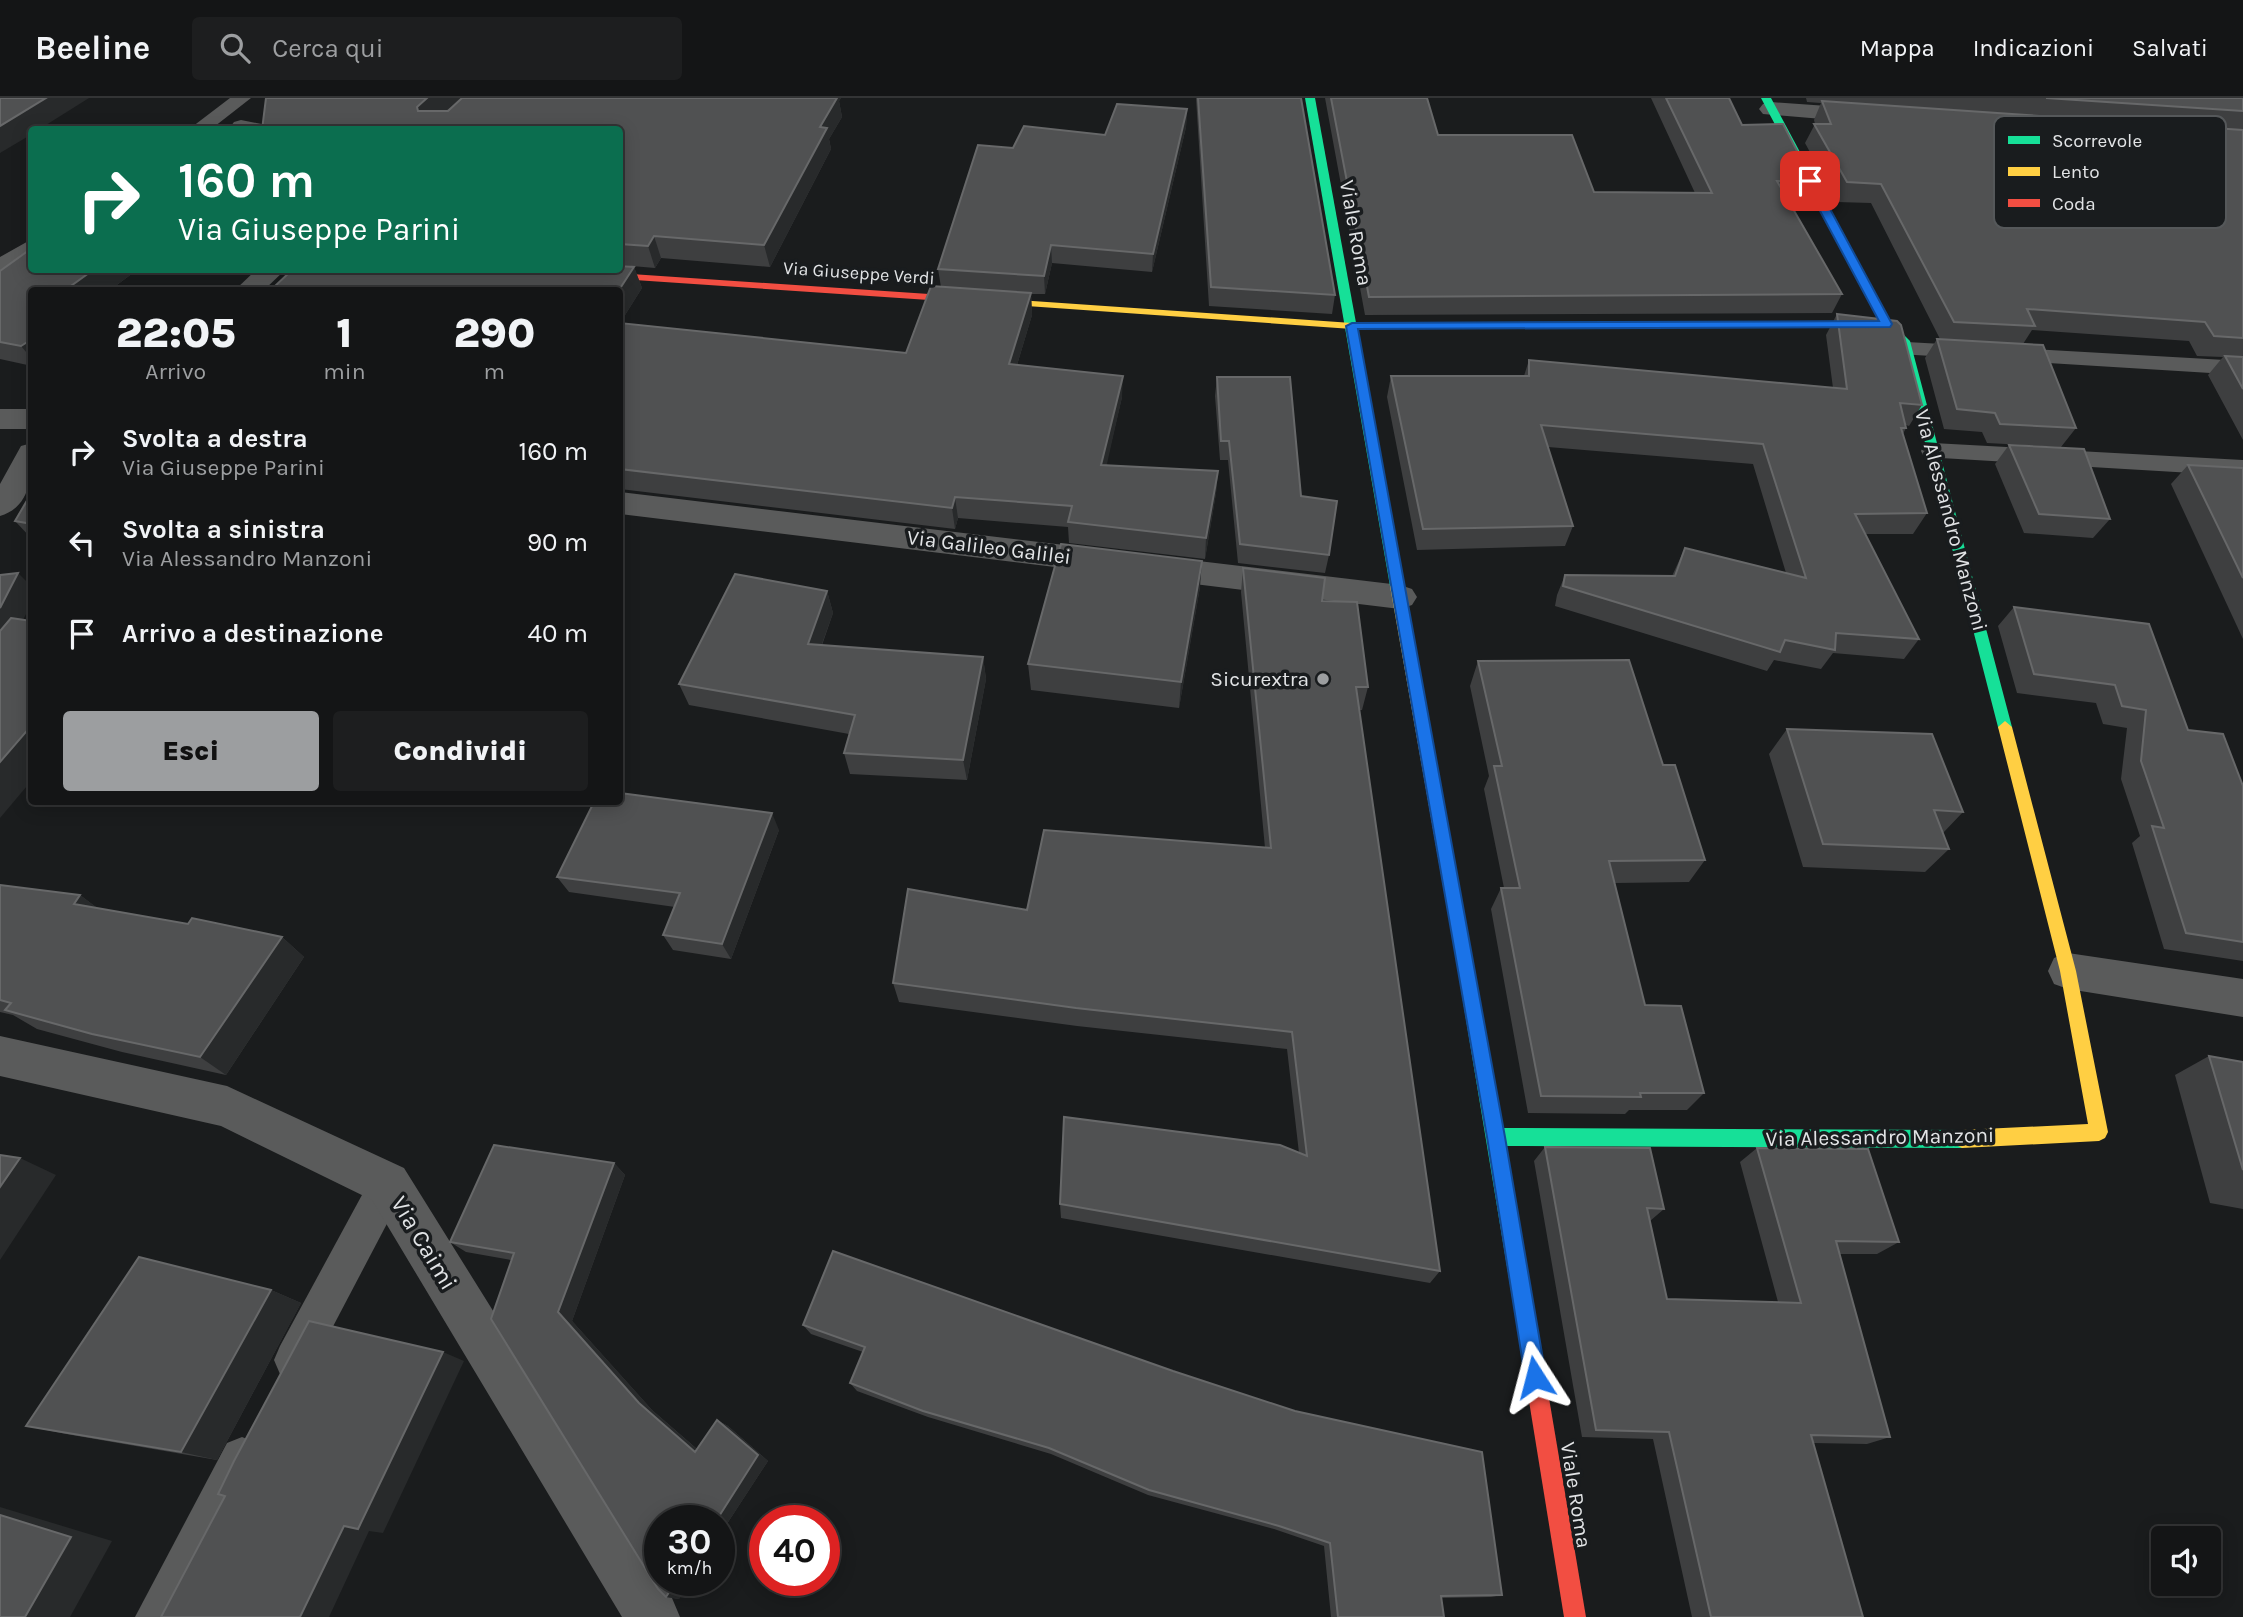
<!DOCTYPE html>
<html lang="it">
<head>
<meta charset="utf-8">
<style>
	body { margin:0; font-family:Karla,sans-serif; background:#1d1e1f; color:#f1f3f6; height:100vh; display:flex; flex-direction:column; font-size:26px; white-space:nowrap }
	* { box-sizing:border-box; margin:0 }
	p { font-size:23px; color:#9d9fa1 }
	.icon { flex:none; width:38px; height:38px; fill:none; stroke:currentColor; stroke-width:2; stroke-linecap:round; stroke-linejoin:round }
	.map { position:relative; flex:1; overflow:hidden }
	.drawer { position:absolute; left:28px; top:189px; width:595px; height:518px; display:flex; flex-direction:column; background:#141516; border-radius:7px; box-shadow:0 4px 18px #0003,0 0 0 2px #333435 }
	.drawer>* { flex:none }
	.banner { position:absolute; left:28px; top:28px; width:595px; height:147px; border-radius:7px; box-shadow:0 4px 18px #0003,0 0 0 2px #333435; background:#0b6e4f; color:#fff; overflow:hidden }
	.fabs { position:absolute; left:2151px; top:1428px; display:grid; gap:14px }
	.fabs a { display:grid; place-items:center; width:70px; height:70px; border-radius:7px; background:#141516; box-shadow:0 4px 18px #0003,0 0 0 2px #333435; font-size:35px }
	.speed { position:absolute; left:644px; top:1407px; display:flex; gap:14px; font-size:35px; font-weight:700; text-align:center }
	.speed>* { display:grid; place-content:center; width:91px; height:91px; border-radius:50%; background:#141516; box-shadow:0 4px 18px #0003,0 0 0 2px #333435; line-height:1 }
	.speed small { font-size:18px; font-weight:400 }
	.speed .limit { border:10px solid #d22; background:#fff; color:#111 }
	.pin { position:absolute; display:grid; place-items:center; width:60px; height:60px; color:#fff; margin:-30px; border-radius:14px; box-shadow:0 4px 10px #0006 }
	.me { position:absolute; width:77px; margin:-38px; rotate:351deg; stroke-linejoin:round; filter:drop-shadow(0 0 5px #0008) }
	.turn { display:flex; align-items:center; gap:24px; height:147px; padding:0 35px; font-size:32px }
	.turn .icon { width:91px; height:91px; stroke-width:2.5 }
	.turn b { display:block; font-size:49px; line-height:60px }
	.eta { display:flex; justify-content:space-evenly; align-items:center; height:119px; text-align:center }
	.eta b { font-size:42px; font-weight:800; line-height:49px }
	.primary-button { display:flex; gap:14px; margin-top:auto; padding:14px 35px }
	.primary-button a { flex:1; height:80px; border-radius:7px; background:#9c9ea0; color:#111; font-size:28px; font-weight:800; line-height:80px; text-align:center }
	.primary-button a+a { background:#1d1e1f; color:#f1f3f6 }
	ul { padding:0; list-style:none }
	li { display:flex; align-items:center; gap:21px; height:91px; padding:0 35px }
	li div { flex:1 }
	li b { display:block; font-size:26px }
	li em { font-style:normal }
	header { display:flex; align-items:center; gap:42px; box-sizing:border-box; height:98px; padding:0 35px; background:#141516; border-bottom:2px solid #333435 }
	header strong { font-size:33px }
	nav { display:flex; gap:38px; margin-inline-start:auto; font-size:24px }
	.search { width:490px; height:63px; background:#1d1e1f; display:flex; align-items:center; gap:18px; box-sizing:border-box; padding:0 24px; border-radius:7px; color:#9d9fa1; font-size:26px }
	.map>svg:first-child { display:block }
	.lines { fill:none; stroke-linecap:round; stroke-linejoin:round }
	.lane { fill:#5a5b5b; fill-rule:evenodd }
	.street { fill:#5a5b5b; fill-rule:evenodd }
	.fast { fill:#16e098; fill-rule:evenodd }
	.slow { fill:#ffcf43; fill-rule:evenodd }
	.jam { fill:#f24e42; fill-rule:evenodd }
	.wall { fill:#3e3f40 }
	.shaded-wall { fill:#282a2b }
	.building { fill:#505152; stroke:#676869; stroke-width:2 }
	.route { fill:#1a73e8; stroke:#114b97; stroke-width:2 }
	.poi-dot { fill:#9c9ea0; stroke:#191c1e; stroke-width:2.5 }
	.labels { text-anchor:middle; dominant-baseline:central; stroke-width:7; stroke-linejoin:round; paint-order:stroke }
	.far-street-label { font-size:18px; fill:#e2e4e6; stroke:#191c1e }
	.street-label { font-size:21px; fill:#e2e4e6; stroke:#191c1e }
	.poi-label { font-size:21px; fill:#e2e4e6; stroke:#191c1e; text-anchor:end }
	.near-street-label { font-size:24px; fill:#e2e4e6; stroke:#191c1e }
	.key { fill:#191c1e; stroke:#55585a; stroke-width:2 }
	.key-label { font-size:19px; fill:#e2e4e6 }
</style>
</head>
<body>
<header>
<strong>Beeline</strong>
<div class="search"><svg class="icon" aria-label="search" viewBox="0 0 24 24"><circle cx="10" cy="10" r="6"/><path d="M15 15l6 6"/></svg>Cerca qui</div>
<nav><a>Mappa</a><a>Indicazioni</a><a>Salvati</a></nav>
</header>
<div class="map">
<svg width="2243" height="1519" viewBox="0 0 2243 1519">
	<rect width="100%" height="100%" fill="#1a1c1d"/>
	<g class="lines">
		<g class="lane">
			<path d="M230 0H251L210 32H188Z"/>
			<path d="M241 22 272 28 274 32H234L231 28 234 24Z"/>
			<path d="M32 141V157L8 174 0 176V159Z"/>
			<path d="M1907 244 2243 263V277L1899 256 1895 251 1899 246Z"/>
			<path d="M1933 345 2243 362V378L1924 359 1921 353 1924 347Z"/>
			<path d="M388 1068 401 1073 406 1086 401 1099 308 1276 294 1282 280 1276 274 1262 280 1248 375 1073Z"/>
			<path d="M242 1339 257 1345 263 1360 181 1519H135L227 1345Z"/>
		</g>
		<g class="street">
			<path d="M1771 4 1870 11 1878 13 1882 18 1878 23 1870 25 1763 16 1759 11 1763 6Z"/>
			<path d="M256 172H285L264 192H235Z"/>
			<rect x="0" y="311" width="32" height="20"/>
			<path d="M32 345C32 374 33 408 0 418V386L21 348Z"/>
			<path d="M620 394 1400 487 1412 491 1417 499 1412 507 1400 511 620 416Z"/>
			<path d="M2068 855 2243 881V919L2068 891 2054 886 2048 873 2054 860Z"/>
			<path d="M0 938 227 988 404 1070 672 1500 680 1519H622L372 1102 221 1028 0 978Z"/>
		</g>
		<g class="fast">
			<path d="M1305 0H1315L1404 488 1397 493 1390 488Z"/>
			<path d="M1761 0H1771L1891 224 1910 243 2012 629 2010 633H2000L1998 629 1899 244 1883 229H1777L1771 226 1777 223H1879Z"/>
			<path d="M1464 854 1470 856 1472 861 1502 1030 1962 1032 1968 1035 1971 1041 1968 1047 1962 1050 1505 1048 1537 1229 1534 1236 1527 1239 1520 1236 1517 1229 1456 861 1458 856Z"/>
		</g>
		<g class="slow">
			<path d="M1018 202 1352 225H1454L1460 228 1454 231H1352L1014 207V203Z"/>
			<path d="M1397 483 1404 488 1472 861 1470 866 1464 868 1458 866 1456 861 1390 488Z"/>
			<path d="M2005 623 2012 629 2076 873 2108 1034 2105 1040 2099 1043 1962 1050 1956 1047 1953 1041 1956 1035 1962 1032 2088 1026 2060 873 1998 629Z"/>
		</g>
		<g class="jam">
			<path d="M526 172H572L1018 202 1024 205 1018 208 531 175Z"/>
			<path d="M1777 223 1781 224V228L1454 231 1448 228 1454 225Z"/>
			<path d="M1527 1219 1534 1222 1537 1229 1586 1519H1564L1517 1229 1520 1222Z"/>
		</g>
	</g>
	<g class="wall">
		<path d="M266 0H461L446 13 462 0H841L839 3 842 19 829 41 831 51 770 169 661 160 655 170 620 167V32Z"/>
		<path d="M1196 0H1301L1335 197 1332 216 1209 208Z"/>
		<path d="M1325 0H1427L1438 37 1594 94 1695 95 1651 0H1729L1742 27 1813 84 1805 103 1788 102 1842 196 1832 215 1365 217Z"/>
		<path d="M1806 0H2243V342L2208 277 2223 259 2197 258 2189 243 2032 232 2023 246 2076 330 2061 349 1987 345 1982 334 1944 331 1925 260 1937 241H1940L1871 105 1837 104 1805 45 1815 26 1814 22 1821 5 1807 4Z"/>
		<path d="M1187 11 1186 29 1152 174 1052 165 1045 196H1031L1032 217 1017 267 1122 299 1106 367 1218 373 1216 395 1205 461 1069 445 1068 429 958 420 955 431 620 391V393V192H276L274 189 634 169 642 190 620 225 906 255 941 189 938 171 1013 50 1105 37Z"/>
		<path d="M137 172 110 192H32V268L0 261V173Z"/>
		<path d="M1837 216 1922 307 1909 328 1906 327V330L1903 336 1927 415 1913 436H1865L1919 541 1904 561 1833 555 1821 571 1774 562 1767 573 1555 508 1557 497 1565 477 1672 478 1685 450 1786 475 1753 366 1548 349 1573 428 1565 448 1417 452 1387 299 1391 278H1524L1529 262 1833 290 1826 237Z"/>
		<path d="M1217 279 1301 398 1329 457 1325 475 1238 465 1228 362H1220L1215 298Z"/>
		<path d="M2009 347 2110 421 2093 440 2024 435 1995 366Z"/>
		<path d="M2188 367 2243 370V541L2171 386Z"/>
		<path d="M32 394V441L15 423Z"/>
		<path d="M1243 470 1322 503 1368 589 1362 612H1359L1440 1173 1430 1185 1061 1120 1060 1106 1299 1055 1287 951 1077 928 899 904 893 885 1027 812 1265 750 1241 494Z"/>
		<path d="M1200 489 1179 610 1031 592 1028 566Z"/>
		<path d="M827 493 833 515 822 547 983 559 986 581 967 682 850 676 844 655 849 636 689 607 679 586Z"/>
		<path d="M2014 509 2188 632 2243 688V863L2164 851 2132 745 2140 738 2121 681 2127 630 2103 626 2096 605 2017 595 1998 528Z"/>
		<path d="M1478 563 1663 667 1705 762 1689 784 1615 785 1645 907 1704 995 1687 1012H1629L1625 1016 1528 1015 1491 811 1501 790H1504L1484 691 1489 678 1470 588Z"/>
		<path d="M1787 631 1963 714 1943 735 1949 751 1925 774 1803 769 1769 656Z"/>
		<path d="M779 732 731 861 673 852 663 837 675 809 569 794 557 779Z"/>
		<path d="M0 787 80 797 97 810 188 826 282 839 304 859 226 977 122 954 37 931 13 917 0 914Z"/>
		<path d="M2209 958 2243 964V1111L2210 1105 2175 977Z"/>
		<path d="M1545 1049 1664 1111 1650 1123 1667 1201 1778 1204 1740 1064 1757 1050 1899 1144 1877 1156H1839L1890 1339 1867 1346 1813 1345 1863 1519H1692L1653 1341 1582 1339 1534 1063Z"/>
		<path d="M614 1065 625 1077 572 1223 652 1312 697 1351 717 1322 728 1328 768 1363 719 1438V1423L679 1501 666 1499 511 1162 466 1154 450 1144Z"/>
		<path d="M833 1153 1502 1497 1491 1499 1441 1500 1444 1519H1331L1324 1448 1274 1431 1148 1397 1051 1356 928 1319 857 1293 850 1285 863 1254 811 1236 803 1227Z"/>
		<path d="M271 1192 301 1205 217 1362 66 1336 26 1328Z"/>
	</g>
	<g class="shaded-wall">
		<path d="M46 0H89L38 32H32V36L0 55V28Z"/>
		<path d="M427 0H461L426 30 417 9Z"/>
		<path d="M826 0H841L839 3 842 19 829 41 831 51 770 169 764 147 820 29Z"/>
		<path d="M1187 11 1186 29 1152 174 1153 156Z"/>
		<path d="M654 138 661 160 655 170 648 148Z"/>
		<path d="M1051 147 1052 165 1045 196 1044 178Z"/>
		<path d="M634 169 642 190 620 225V192H619Z"/>
		<path d="M93 172H137L110 192H75L71 188Z"/>
		<path d="M1031 195 1032 217 1011 287 1009 266Z"/>
		<path d="M32 241V261L21 248Z"/>
		<path d="M1123 278 1122 299 1102 388 1101 367Z"/>
		<path d="M1218 373 1216 395 1205 461 1206 440Z"/>
		<path d="M955 399 958 420 955 431 952 410Z"/>
		<path d="M1202 463 1200 489 1179 610 1181 584Z"/>
		<path d="M18 475 32 489V504L5 558 0 553V510Z"/>
		<path d="M827 493 833 515 814 568 808 546Z"/>
		<path d="M983 559 986 581 967 682 963 662Z"/>
		<path d="M32 627V682L0 720V664Z"/>
		<path d="M772 715 779 732 731 861 722 846Z"/>
		<path d="M80 797 108 818 74 806Z"/>
		<path d="M282 839 304 859 226 977 200 959Z"/>
		<path d="M20 1060 56 1077 0 1162V1089Z"/>
		<path d="M614 1065 625 1077 572 1223 652 1312 707 1360 695 1354 639 1305 558 1214Z"/>
		<path d="M271 1192 301 1205 217 1362 181 1354Z"/>
		<path d="M443 1254 464 1263 383 1435 369 1433 329 1519H300L344 1428Z"/>
		<path d="M717 1322 728 1328 768 1363 719 1438V1423H716Z"/>
		<path d="M0 1409 112 1443 70 1519H25L0 1417Z"/>
		<path d="M677 1482H690L679 1501 666 1499Z"/>
	</g>
	<g class="building">
		<path d="M0 0H46L0 28Z"/>
		<path d="M266 0H427L417 9 418 13H448L462 0H837L820 29 827 30 764 147 654 138 648 148 620 146V32H262Z"/>
		<path d="M1198 0H1301L1335 197 1211 189Z"/>
		<path d="M1331 0H1427L1438 37H1572L1594 94 1712 95 1666 0H1729L1742 27 1783 26 1813 84 1777 83 1842 196 1369 199Z"/>
		<path d="M2046 0H2243V13Z"/>
		<path d="M1822 3 2243 32V240L2214 238 2205 224 2027 211 2035 228 1954 224 1881 86 1847 84 1814 26H1831Z"/>
		<path d="M1117 6 1187 11 1153 156 1051 147 1044 178 938 171 978 47 1013 50 1024 28 1105 37Z"/>
		<path d="M32 150V172H93L71 188 93 192H32V241L21 248 0 244V173Z"/>
		<path d="M620 168 634 169 619 192H275L279 189H274L292 172H620Z"/>
		<path d="M931 188 1031 195 1009 266 1123 278 1101 367 1218 373 1206 440 1068 424 1072 408 955 399 952 410 620 371V225L906 255Z"/>
		<path d="M1837 216 1897 223 1901 227 1922 307 1900 305 1906 330H1901L1927 415 1855 416 1919 541 1836 535 1835 552 1785 542 1780 554 1563 488 1565 477 1675 478 1685 450 1806 480 1763 346 1541 327 1573 428 1423 431 1391 278H1529V262L1847 291Z"/>
		<path d="M1937 241 2043 247 2076 330 2000 326 1995 315 1957 311Z"/>
		<path d="M2225 258 2243 259V291Z"/>
		<path d="M1217 279H1290L1301 398 1337 403 1329 457 1240 446 1229 343H1221Z"/>
		<path d="M2009 347 2084 351 2110 421 2039 416Z"/>
		<path d="M2188 367 2243 370V480Z"/>
		<path d="M32 394V426L15 423Z"/>
		<path d="M1061 446 1202 463 1181 584 1028 566Z"/>
		<path d="M1243 470 1325 480 1322 503 1357 504 1368 589H1356L1440 1173 1060 1106 1064 1019 1280 1047 1307 1058 1292 934 1076 910 893 885 908 791 1027 812 1044 732 1271 750Z"/>
		<path d="M18 475 0 510V477Z"/>
		<path d="M735 476 827 493 808 546 983 559 963 662 844 655 855 617 679 586Z"/>
		<path d="M2014 509 2149 526 2188 632 2223 636 2243 688V844L2186 835 2152 728 2164 730 2141 663 2146 612 2122 608 2115 587 2034 576Z"/>
		<path d="M11 520 32 523V627L0 664V533Z"/>
		<path d="M1629 562 1663 667H1675L1705 762 1609 763 1645 907 1681 908 1704 995H1640L1641 999 1541 998 1501 790H1520L1494 668H1502L1478 563Z"/>
		<path d="M1787 631 1932 636 1963 714 1934 712 1949 751 1823 746Z"/>
		<path d="M620 695 772 715 722 846 663 837 680 795 557 779 594 704H620Z"/>
		<path d="M0 787 80 797 74 806 188 826 192 820 282 839 200 959 92 936 5 912 11 905 0 902Z"/>
		<path d="M2209 958 2243 964V1072Z"/>
		<path d="M494 1047 614 1065 558 1214 639 1305 695 1354 717 1322 758 1357 716 1423H660V1482H677L666 1499 658 1491 491 1221 514 1155 450 1144Z"/>
		<path d="M1545 1049 1650 1050 1664 1111 1647 1110 1667 1201 1801 1205 1757 1050 1868 1051 1899 1144 1836 1143 1890 1339 1811 1337 1863 1519H1711L1669 1334 1596 1332Z"/>
		<path d="M0 1057 20 1060 0 1089Z"/>
		<path d="M833 1153 1173 1273 1295 1313 1482 1354 1502 1497 1441 1498 1444 1519H1338L1330 1445 1279 1428 1149 1392 1049 1350 923 1313 850 1285 865 1249 803 1227Z"/>
		<path d="M139 1159 271 1192 181 1354 26 1328Z"/>
		<path d="M309 1223 443 1254 358 1431 344 1428 300 1519H161L225 1398 218 1396 234 1363Z"/>
		<path d="M0 1417 71 1439 25 1519H0Z"/>
	</g>
	<path class="route" d="M1806 80 1815 83 1892 226 1890 229 1358 231 1505 1039 1546 1279 1543 1286 1535 1289 1528 1286 1525 1279 1487 1039 1346 228 1352 225 1879 223 1804 83Z"/>
	<circle class="poi-dot" cx="1323" cy="581" r="7"/>
	<g class="labels">
		<g class="far-street-label">
			<text transform="translate(859 175) rotate(4)">Via Giuseppe Verdi</text>
		</g>
		<g class="street-label">
			<text transform="translate(1356 135) rotate(80)">Viale Roma</text>
			<text transform="translate(1951 422) rotate(75)">Via Alessandro Manzoni</text>
			<text transform="translate(989 449) rotate(7)">Via Galileo Galilei</text>
			<text transform="translate(1880 1039) rotate(-1)">Via Alessandro Manzoni</text>
			<text transform="translate(1576 1397) rotate(81)">Viale Roma</text>
		</g>
		<g class="poi-label">
			<text x="1309" y="581">Sicurextra</text>
		</g>
		<g class="near-street-label">
			<text transform="translate(424 1145) rotate(59)">Via Caimi</text>
		</g>
	</g>
	<rect x="1994" y="18" width="232" height="112" rx="10" class="key"/>
	<rect x="2008" y="38" width="32" height="8" fill="#16e098"/>
	<rect x="2008" y="69" width="32" height="9" fill="#ffcf43"/>
	<rect x="2008" y="101" width="32" height="8" fill="#f24e42"/>
	<g class="key-label">
		<text x="2052" y="49">Scorrevole</text>
		<text x="2052" y="80">Lento</text>
		<text x="2052" y="112">Coda</text>
	</g>
</svg>
<div class="fabs">
<a><svg class="icon" aria-label="sound" viewBox="0 0 24 24"><path d="M4 9h4l5-4v14l-5-4H4zM17 9q2 3 0 6"/></svg></a>
</div>
<div class="speed"><div>30<small>km/h</small></div><div class="limit">40</div></div>
<div class="pin" style="left:1810px;top:83px;background:#d93025"><svg class="icon" aria-label="arrive" viewBox="0 0 24 24"><path d="M6 21V4h12l-3 4 3 4H6"/></svg></div>
<svg class="me" style="left:1535px;top:1279px" viewBox="-20 -20 40 40"><path d="M0-17L14 15 0 8-14 15z" fill="#1a73e8" stroke="#fff" stroke-width="4"/></svg>
<div class="banner">
<div class="turn"><svg class="icon" aria-label="right" viewBox="0 0 24 24"><path d="M7 20v-9h11M14 6l5 5-5 5"/></svg><div><b>160 m</b>Via Giuseppe Parini</div></div>
</div>
<section class="drawer">
<div class="eta">
<div><b>22:05</b><p>Arrivo</p></div>
<div><b>1</b><p>min</p></div>
<div><b>290</b><p>m</p></div>
</div>
<ul>
<li><svg class="icon" aria-label="right" viewBox="0 0 24 24"><path d="M7 20v-9h11M14 6l5 5-5 5"/></svg><div><b>Svolta a destra</b><p>Via Giuseppe Parini</p></div><em>160 m</em></li>
<li><svg class="icon" aria-label="left" viewBox="0 0 24 24"><path d="M17 20v-9H6M10 6l-5 5 5 5"/></svg><div><b>Svolta a sinistra</b><p>Via Alessandro Manzoni</p></div><em>90 m</em></li>
<li><svg class="icon" aria-label="arrive" viewBox="0 0 24 24"><path d="M6 21V4h12l-3 4 3 4H6"/></svg><div><b>Arrivo a destinazione</b></div><em>40 m</em></li>
</ul>
<div class="primary-button"><a>Esci</a><a>Condividi</a></div>
</section>
</div>
</body>
</html>
